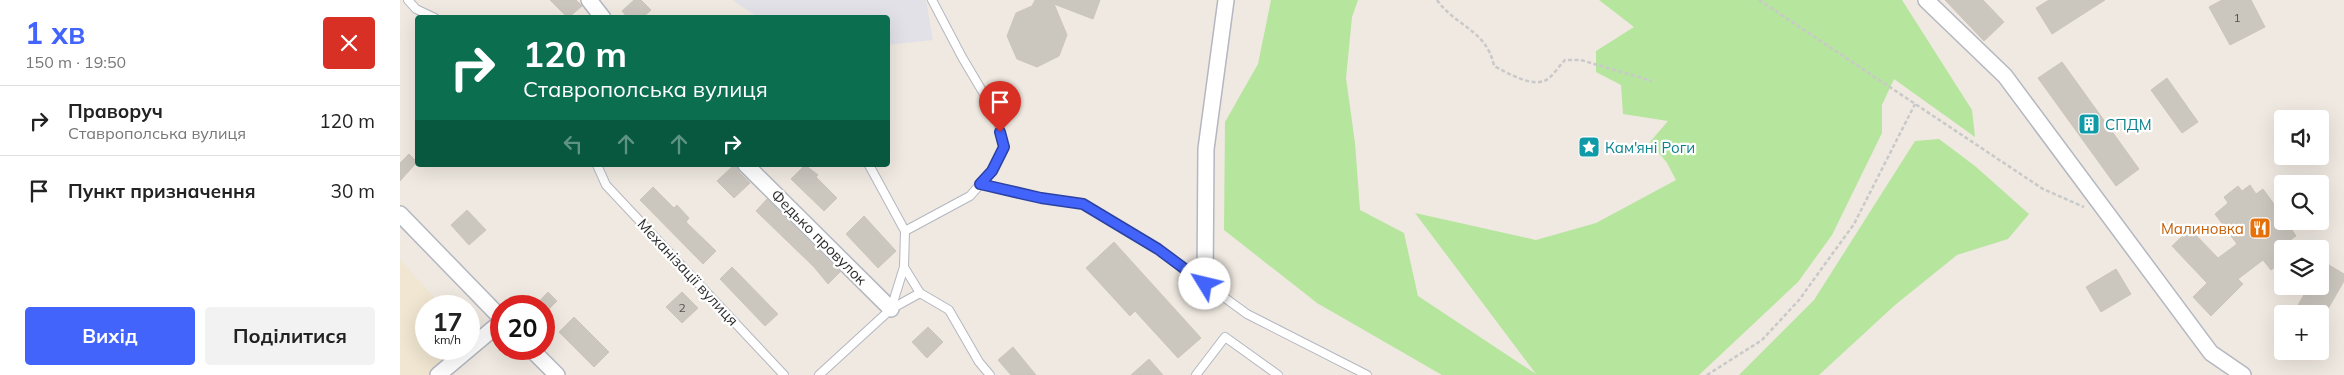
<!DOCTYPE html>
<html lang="uk">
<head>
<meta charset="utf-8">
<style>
	body { margin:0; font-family:Mulish,sans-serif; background:#f2f2f2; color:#222; height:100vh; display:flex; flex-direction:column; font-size:19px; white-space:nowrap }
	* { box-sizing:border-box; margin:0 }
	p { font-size:16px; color:#767676 }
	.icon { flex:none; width:28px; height:28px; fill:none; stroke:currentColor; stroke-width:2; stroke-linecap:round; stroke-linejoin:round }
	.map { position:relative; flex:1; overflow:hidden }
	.panel { display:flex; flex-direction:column; background:#fff; width:400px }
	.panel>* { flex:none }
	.guide { position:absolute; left:15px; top:15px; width:475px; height:152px; border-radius:5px; box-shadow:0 5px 20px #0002; background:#0b6e4f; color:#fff; overflow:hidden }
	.controls { position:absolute; left:1874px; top:110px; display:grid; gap:10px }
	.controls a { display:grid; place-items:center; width:55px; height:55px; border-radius:5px; background:#fff; box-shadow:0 5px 20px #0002; font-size:25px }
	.speed { position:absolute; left:15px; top:295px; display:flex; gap:10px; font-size:25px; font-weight:700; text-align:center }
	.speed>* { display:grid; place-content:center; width:65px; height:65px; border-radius:50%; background:#fff; box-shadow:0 5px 20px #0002; line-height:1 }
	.speed small { font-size:12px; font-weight:400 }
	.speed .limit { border:8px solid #d22; background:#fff; color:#111 }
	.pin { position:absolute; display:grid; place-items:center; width:42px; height:42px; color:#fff; margin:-51px -21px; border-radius:50% 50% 50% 0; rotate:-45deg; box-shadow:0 0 5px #0007 }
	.pin .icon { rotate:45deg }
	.me { position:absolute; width:55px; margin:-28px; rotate:306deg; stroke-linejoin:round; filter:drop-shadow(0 0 4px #0008) }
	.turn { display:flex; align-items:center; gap:18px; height:105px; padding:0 25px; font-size:22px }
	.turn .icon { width:65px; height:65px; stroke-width:2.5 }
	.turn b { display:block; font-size:35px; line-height:42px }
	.lanes { display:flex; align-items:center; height:48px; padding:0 25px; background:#0003; justify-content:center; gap:25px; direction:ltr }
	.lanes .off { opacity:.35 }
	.round { display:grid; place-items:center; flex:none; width:52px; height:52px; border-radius:5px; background:#f2f2f2 }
	.overview { display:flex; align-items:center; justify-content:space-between; height:85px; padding:0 25px }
	h1 { font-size:30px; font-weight:700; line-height:38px; color:#4264fb }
	.action { display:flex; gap:10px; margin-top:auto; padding:10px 25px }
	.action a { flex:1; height:58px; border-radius:5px; background:#4264fb; color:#fff; font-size:20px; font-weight:700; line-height:58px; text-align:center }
	.action a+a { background:#f2f2f2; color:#222 }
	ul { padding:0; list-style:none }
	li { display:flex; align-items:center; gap:15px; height:70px; padding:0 25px; border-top:1px solid #e0e0e0 }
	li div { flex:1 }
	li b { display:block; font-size:19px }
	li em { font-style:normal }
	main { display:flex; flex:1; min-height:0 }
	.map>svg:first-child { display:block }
	.industrial { fill:#e3e1e8 }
	.education { fill:#f0e6d1 }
	.green { fill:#b6e59e }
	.building { fill:#cbc7bf; stroke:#cbc5ba }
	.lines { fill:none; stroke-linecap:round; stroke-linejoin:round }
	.lane-casing { stroke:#b4b7c1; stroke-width:10 }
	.street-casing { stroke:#b4b7c1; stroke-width:18 }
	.path { stroke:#c9c9c9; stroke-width:2.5; stroke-dasharray:4 2.5; stroke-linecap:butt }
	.lane { stroke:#fff; stroke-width:8 }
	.street { stroke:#fff; stroke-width:15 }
	.route-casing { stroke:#2b41a3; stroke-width:12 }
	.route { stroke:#4264fb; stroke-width:9 }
	.labels { text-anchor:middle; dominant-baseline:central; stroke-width:4.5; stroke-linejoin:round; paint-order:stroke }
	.number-label { font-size:12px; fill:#555452 }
	.culture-label { font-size:15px; fill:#0d838f; stroke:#fff; text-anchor:start }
	.food-label { font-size:15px; fill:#c56008; stroke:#fff; text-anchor:end }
	.street-label { font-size:15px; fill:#2e2e2e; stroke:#fff }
</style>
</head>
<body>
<main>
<section class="panel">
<div class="overview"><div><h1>1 хв</h1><p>150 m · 19:50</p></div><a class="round" style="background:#d93025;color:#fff"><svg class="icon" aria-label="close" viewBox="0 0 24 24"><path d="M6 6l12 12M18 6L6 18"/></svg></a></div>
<ul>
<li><svg class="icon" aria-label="right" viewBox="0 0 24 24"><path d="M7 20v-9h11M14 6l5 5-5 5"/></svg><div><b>Праворуч</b><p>Ставрополська вулиця</p></div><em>120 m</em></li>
<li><svg class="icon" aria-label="arrive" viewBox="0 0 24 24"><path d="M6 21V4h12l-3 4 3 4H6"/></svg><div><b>Пункт призначення</b></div><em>30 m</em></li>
</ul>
<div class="action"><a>Вихід</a><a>Поділитися</a></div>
</section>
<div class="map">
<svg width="1944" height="375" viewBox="0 0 1944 375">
	<rect width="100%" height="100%" fill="#efe9e1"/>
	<path class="industrial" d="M332 0H526L533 40 488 45V18L358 17Z"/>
	<path class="education" d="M0 260 42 306H26V349H69V335L76 344 38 375H0Z"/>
	<g class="green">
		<path d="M871 0H958L952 17 946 78 955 143 960 210 1004 233 1018 296 1136 374 1015 213 1136 240 1196 223 1276 180 1267 163 1250 142 1268 121 1223 114 1221 85 1196 72V51L1234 27 1199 0H1502L1572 110 1575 137 1494 79 1482 105V133L1432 235 1398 282 1299 375H1042L917 303 824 230 825 122 858 64Z"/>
		<path d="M1539 139 1575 166 1629 214 1608 239 1557 255 1495 305 1419 375H1339L1414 300 1515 141Z"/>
	</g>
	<g class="building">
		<path d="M150 0H176L182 6 168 18Z"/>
		<path d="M234 0H241L251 10 242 18H228L222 11Z"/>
		<path d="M635 0H700L693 19 654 4 667 35 659 56 637 67 617 59 607 36 616 13 632 6Z"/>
		<path d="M1545 0H1583L1604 22 1584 41Z"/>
		<path d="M1649 0H1705L1652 34 1636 8Z"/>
		<path d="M1822 0H1851L1865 27 1830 45 1809 7Z"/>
		<path d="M1662 62 1739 169 1716 186 1638 78Z"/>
		<path d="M1767 78 1798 122 1782 133 1751 90Z"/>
		<path d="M9 154 17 162 0 181V163Z"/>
		<path d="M334 165H337L339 172 350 183 334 198 317 181Z"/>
		<path d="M405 165 418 175 416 177 437 198 424 211 391 179Z"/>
		<path d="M1850 185 1856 194 1863 189 1882 215V221H1904L1892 230 1896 236 1882 246V262L1871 270 1863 260 1838 279 1843 284 1811 316 1793 297 1807 283 1772 246 1790 229 1818 258 1837 244 1815 214 1828 203 1824 197 1838 186 1842 191Z"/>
		<path d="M253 187 274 208 277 205 289 218 286 222 316 251 303 264 240 200Z"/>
		<path d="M367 199 440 272 428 284 414 267 356 211Z"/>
		<path d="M67 210 86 230 69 245 51 225Z"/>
		<path d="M464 216 496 251 478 268 446 234Z"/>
		<path d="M714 242 801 338 778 358 735 311 730 316 686 268Z"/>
		<path d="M1924 262 1944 274V281L1925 314H1893L1909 286H1920V268Z"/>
		<path d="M332 267 378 314 365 326 320 279Z"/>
		<path d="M1716 269 1731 294 1701 312 1686 287Z"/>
		<path d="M148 292 157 301 144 314V306H135Z"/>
		<path d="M282 292 298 308 282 323 266 307Z"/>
		<path d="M174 317 209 352 194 367 159 332Z"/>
		<path d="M528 327 543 342 527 358 512 342Z"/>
		<path d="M613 347 636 375H611L598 360Z"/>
		<path d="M749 359 763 375H731Z"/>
	</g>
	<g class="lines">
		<g class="lane-casing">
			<g id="lane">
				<path d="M8 0 16 9 35 18"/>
				<path d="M197 165 206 185 384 375"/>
				<path d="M469 165 505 231 504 267 491 309"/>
				<path d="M580 184 641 198 683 204 758 249 847 314 967 375"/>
				<path d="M505 231 570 196 592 171 604 147 597 116 562 57 532 0"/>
				<path d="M504 267 520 293"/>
				<path d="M419 375 491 309 520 293 549 310 579 362 590 375"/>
				<path d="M796 375 825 337 878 375"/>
			</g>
		</g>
		<g class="street-casing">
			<g id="street">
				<path d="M189 0 203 18"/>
				<path d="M1526 0 1605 76 1811 353 1843 375"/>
				<path d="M346 165 491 309"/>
				<path d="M0 214 101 318"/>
				<path d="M805 284 806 149 826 0"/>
				<path d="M131 349 157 375"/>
				<path d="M38 375 101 322"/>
			</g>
		</g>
		<g class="path">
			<path d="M1037 0C1055 26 1087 30 1094 66 1108 73 1135 90 1149 78 1155 73 1160 65 1165 60H1181L1252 81"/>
			<path d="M1359 0 1643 189 1684 207"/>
			<path d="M1307 375 1362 340 1399 300 1454 224 1515 104"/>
		</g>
		<use href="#lane" class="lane"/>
		<use href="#street" class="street"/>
	</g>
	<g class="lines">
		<g class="route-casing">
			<path id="route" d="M600 132 604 147 592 171 580 184 641 198 683 204 758 249 805 284"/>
		</g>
		<use href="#route" class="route"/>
	</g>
	<defs>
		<g id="building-square" transform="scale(1.125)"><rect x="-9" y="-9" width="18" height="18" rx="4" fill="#0f9aa8" stroke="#fff"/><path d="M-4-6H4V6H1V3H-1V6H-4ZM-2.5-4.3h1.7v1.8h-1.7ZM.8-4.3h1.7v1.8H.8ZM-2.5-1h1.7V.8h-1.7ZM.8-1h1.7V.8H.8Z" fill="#fff"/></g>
		<g id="sight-square" transform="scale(1.125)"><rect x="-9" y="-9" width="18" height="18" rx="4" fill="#0f9aa8" stroke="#fff"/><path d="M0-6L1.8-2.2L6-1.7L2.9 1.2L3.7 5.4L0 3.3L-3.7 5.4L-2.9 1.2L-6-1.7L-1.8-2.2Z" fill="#fff"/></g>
		<g id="restaurant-square" transform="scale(1.125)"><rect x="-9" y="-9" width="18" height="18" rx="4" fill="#e8710a" stroke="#fff"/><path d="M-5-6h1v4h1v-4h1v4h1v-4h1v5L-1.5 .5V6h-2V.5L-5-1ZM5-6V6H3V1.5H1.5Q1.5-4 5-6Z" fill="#fff"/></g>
	</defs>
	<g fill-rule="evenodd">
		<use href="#building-square" x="1689" y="124"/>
		<use href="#sight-square" x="1189" y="147"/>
		<use href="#restaurant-square" x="1860" y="228"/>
	</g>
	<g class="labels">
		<g class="number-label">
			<text x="1837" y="17">1</text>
			<text x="282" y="307">2</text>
		</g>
		<g class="culture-label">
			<text x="1705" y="124">СПДМ</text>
			<text x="1205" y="147">Кам'яні Роги</text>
		</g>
		<g class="food-label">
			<text x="1844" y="228">Малиновка</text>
		</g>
		<g class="street-label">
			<text transform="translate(419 237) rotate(45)">Федько провулок</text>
			<text transform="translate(288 272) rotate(47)">Механізації вулиця</text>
		</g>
	</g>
</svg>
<div class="controls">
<a><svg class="icon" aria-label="sound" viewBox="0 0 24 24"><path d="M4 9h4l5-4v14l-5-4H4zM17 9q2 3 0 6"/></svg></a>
<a><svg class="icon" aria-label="search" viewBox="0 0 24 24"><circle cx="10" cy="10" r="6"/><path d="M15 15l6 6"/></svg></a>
<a><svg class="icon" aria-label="layers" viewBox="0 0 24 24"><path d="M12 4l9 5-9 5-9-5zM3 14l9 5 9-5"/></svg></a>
<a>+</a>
</div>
<div class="speed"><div>17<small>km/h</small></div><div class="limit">20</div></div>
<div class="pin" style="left:600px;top:132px;background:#d93025"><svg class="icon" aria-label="arrive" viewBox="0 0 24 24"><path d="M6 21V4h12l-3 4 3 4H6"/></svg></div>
<svg class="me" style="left:805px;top:284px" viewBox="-20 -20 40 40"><circle r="19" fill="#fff"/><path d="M0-13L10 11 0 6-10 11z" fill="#4264fb"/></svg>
<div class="guide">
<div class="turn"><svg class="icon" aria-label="right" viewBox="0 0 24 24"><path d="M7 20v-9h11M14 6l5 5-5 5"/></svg><div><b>120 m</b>Ставрополська вулиця</div></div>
<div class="lanes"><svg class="icon off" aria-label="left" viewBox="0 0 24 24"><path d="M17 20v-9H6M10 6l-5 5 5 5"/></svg><svg class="icon off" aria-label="ahead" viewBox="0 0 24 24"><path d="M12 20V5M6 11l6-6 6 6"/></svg><svg class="icon off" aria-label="ahead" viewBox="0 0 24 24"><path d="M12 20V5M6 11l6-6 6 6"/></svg><svg class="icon" aria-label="right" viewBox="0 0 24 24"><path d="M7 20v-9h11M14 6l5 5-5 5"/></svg></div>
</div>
</div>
</main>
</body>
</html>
